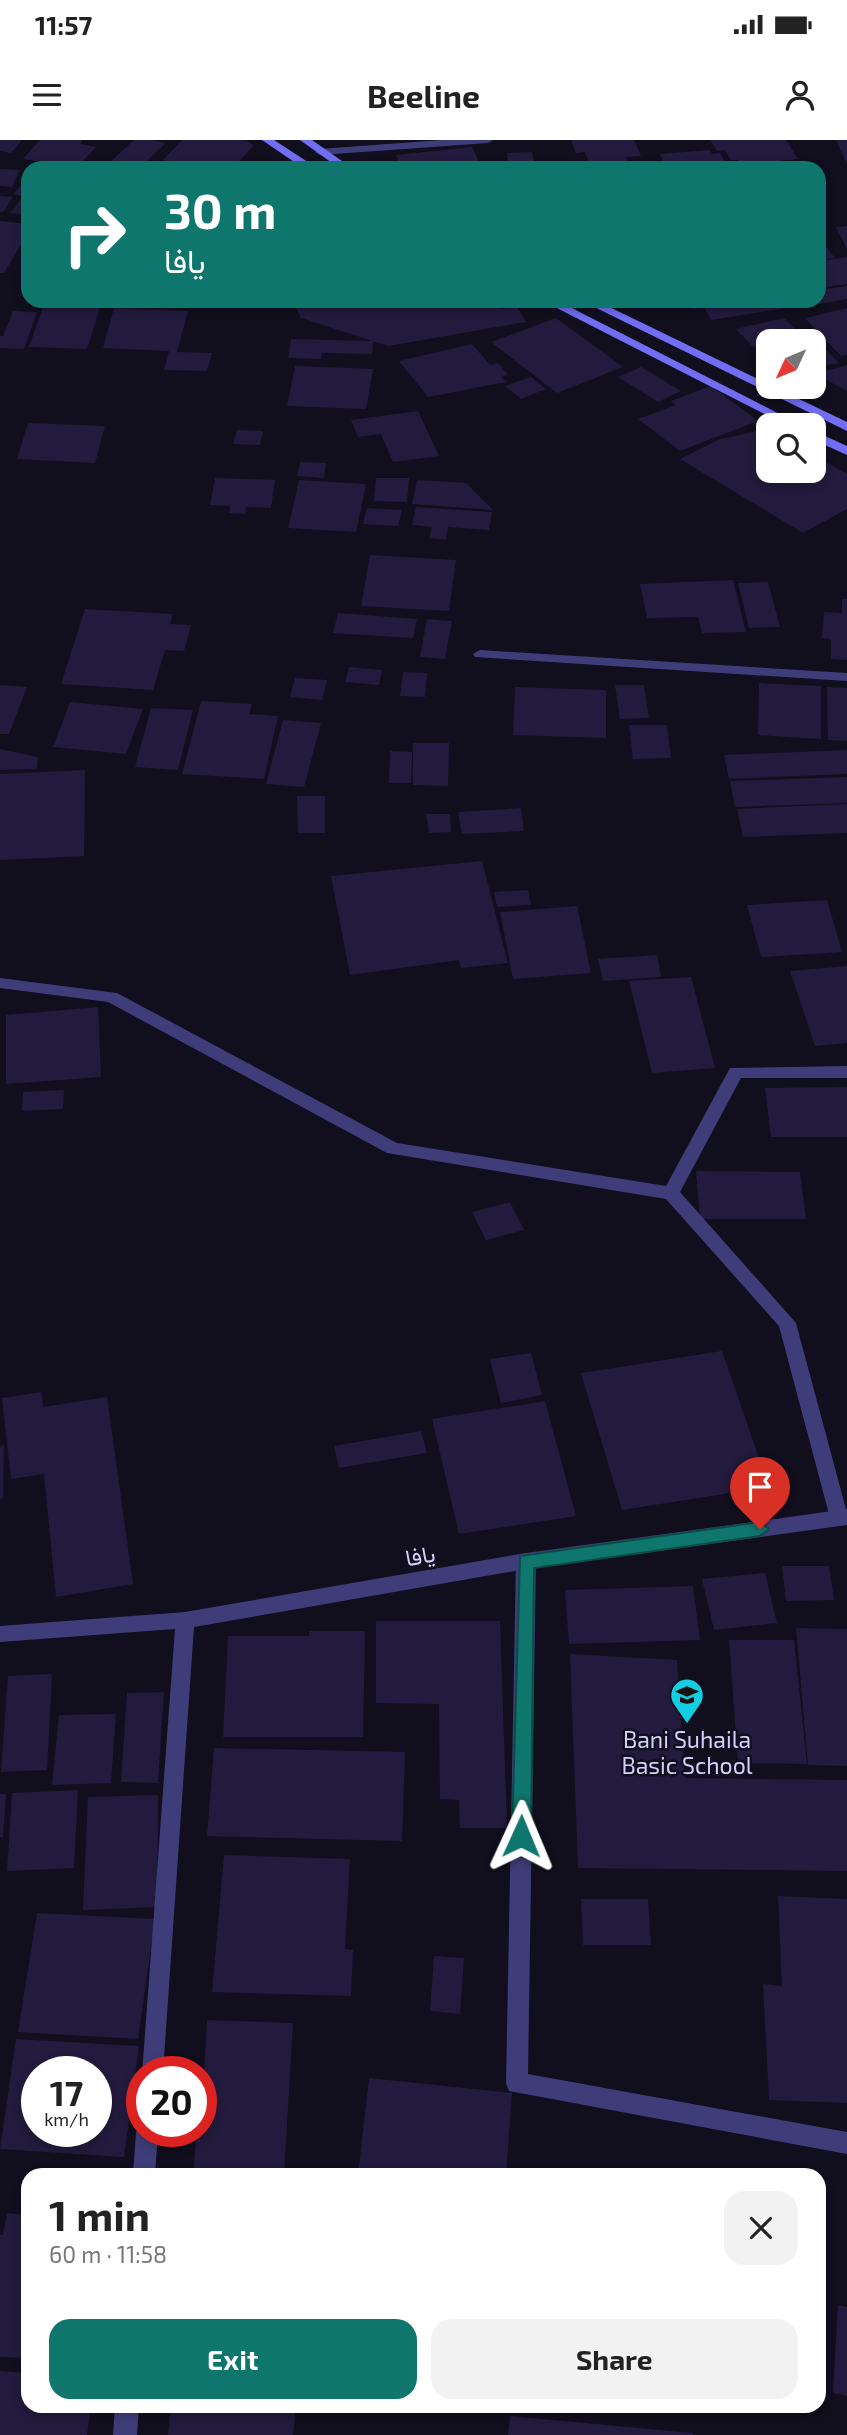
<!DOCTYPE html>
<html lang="en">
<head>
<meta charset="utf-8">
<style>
	body { margin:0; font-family:"Exo 2",Vazirmatn,sans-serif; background:#f2f2f2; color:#222; height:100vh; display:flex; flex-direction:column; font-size:26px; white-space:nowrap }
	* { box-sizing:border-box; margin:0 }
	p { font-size:23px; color:#767676 }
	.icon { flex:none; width:38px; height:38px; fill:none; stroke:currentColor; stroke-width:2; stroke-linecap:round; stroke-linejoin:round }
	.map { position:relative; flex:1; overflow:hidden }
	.details { position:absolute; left:21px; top:2028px; width:805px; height:245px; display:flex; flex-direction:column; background:#fff; border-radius:21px; box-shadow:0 4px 10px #0003 }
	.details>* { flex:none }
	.top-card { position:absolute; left:21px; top:21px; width:805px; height:147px; border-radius:21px; box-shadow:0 4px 10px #0003; background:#0f766e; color:#fff; overflow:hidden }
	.needle { width:46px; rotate:226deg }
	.controls { position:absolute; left:756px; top:189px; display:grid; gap:14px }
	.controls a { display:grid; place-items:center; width:70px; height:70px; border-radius:14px; background:#fff; box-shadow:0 4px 10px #0003; font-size:35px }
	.speed { position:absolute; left:21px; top:1916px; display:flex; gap:14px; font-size:35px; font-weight:700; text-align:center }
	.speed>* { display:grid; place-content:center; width:91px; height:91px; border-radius:50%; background:#fff; box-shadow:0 4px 10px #0003; line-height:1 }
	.speed small { font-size:18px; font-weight:400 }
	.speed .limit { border:10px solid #d22; background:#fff; color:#111 }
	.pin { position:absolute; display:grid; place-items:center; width:60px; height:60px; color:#fff; margin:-72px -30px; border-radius:50% 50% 50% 0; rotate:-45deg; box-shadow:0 0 7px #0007 }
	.pin .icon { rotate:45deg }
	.me { position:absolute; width:77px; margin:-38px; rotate:1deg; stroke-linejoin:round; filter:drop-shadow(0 0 5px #0008) }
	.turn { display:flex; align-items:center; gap:24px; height:147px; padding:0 28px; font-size:32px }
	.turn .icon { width:91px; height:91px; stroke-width:2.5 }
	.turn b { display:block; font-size:49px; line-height:60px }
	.round { display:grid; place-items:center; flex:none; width:74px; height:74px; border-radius:21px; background:#f2f2f2 }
	.head { display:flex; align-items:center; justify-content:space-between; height:119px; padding:0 28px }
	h1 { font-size:42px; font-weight:700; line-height:52px }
	.primary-button { display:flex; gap:14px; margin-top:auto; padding:14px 28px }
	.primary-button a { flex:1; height:80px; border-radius:21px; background:#0f766e; color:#fff; font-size:28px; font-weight:700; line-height:80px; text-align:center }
	.primary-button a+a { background:#f2f2f2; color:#222 }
	.status { display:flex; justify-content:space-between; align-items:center; height:49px; padding:0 35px; background:#fff; direction:ltr }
	.status svg { height:19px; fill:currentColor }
	header { display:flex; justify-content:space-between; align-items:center; height:91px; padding:0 28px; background:#fff; font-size:32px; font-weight:700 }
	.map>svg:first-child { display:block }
	.building { fill:#221b3d; fill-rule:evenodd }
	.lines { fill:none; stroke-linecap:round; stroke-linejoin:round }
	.lane { fill:#3f3d79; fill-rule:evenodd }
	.street { fill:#3f3d79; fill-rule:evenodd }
	.secondary { fill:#716ef3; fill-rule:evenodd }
	.route { fill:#0f766e; stroke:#0a4d48; stroke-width:2 }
	.labels { text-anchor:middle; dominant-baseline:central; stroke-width:5; stroke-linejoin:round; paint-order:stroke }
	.street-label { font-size:23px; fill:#d4cffb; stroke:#110e1e }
	.poi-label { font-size:23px; fill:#d4cffb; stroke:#110e1e }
</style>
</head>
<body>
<div class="status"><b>11:57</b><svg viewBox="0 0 49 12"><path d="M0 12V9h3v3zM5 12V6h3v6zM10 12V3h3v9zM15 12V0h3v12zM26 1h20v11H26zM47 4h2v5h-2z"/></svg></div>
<header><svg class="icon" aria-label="menu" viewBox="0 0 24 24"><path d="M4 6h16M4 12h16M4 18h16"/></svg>Beeline<svg class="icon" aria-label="person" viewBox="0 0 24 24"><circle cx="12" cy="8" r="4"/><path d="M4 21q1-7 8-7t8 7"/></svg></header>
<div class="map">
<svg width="847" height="2295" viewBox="0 0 847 2295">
	<rect width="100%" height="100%" fill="#110e1e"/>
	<g class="building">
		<path d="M0 0H22L11 13 0 11Z"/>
		<path d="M40 0H83L80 4 96 7 76 28 23 19Z"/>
		<path d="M134 0H154L166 3 139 28 110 22Z"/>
		<path d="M182 0H245L254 5 233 28H206L163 20Z"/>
		<path d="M571 0H634L641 16 626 17 628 23 590 26 585 12 576 13Z"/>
		<path d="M710 0H786L798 19 741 25 738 20H731L725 10 717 11Z"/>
		<path d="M836 0H847V24Z"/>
		<path d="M472 7 482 28H412L410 24 400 25 396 15Z"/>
		<path d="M710 10 712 14 720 13 725 22H730L734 28H666L660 14Z"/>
		<path d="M532 12 535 28H509L507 13Z"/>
		<path d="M0 29 20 30 12 47 0 46Z"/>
		<path d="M20 46 28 47V75L10 73 23 56 13 54Z"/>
		<path d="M0 56 13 57 3 72H0Z"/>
		<path d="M0 81 28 84V93L4 133H0Z"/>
		<path d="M847 86V109L836 87Z"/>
		<path d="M819 98 835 118 819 120Z"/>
		<path d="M847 117V144L819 148V121Z"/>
		<path d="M847 146V159L813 165 810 161H819V150Z"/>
		<path d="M45 161H102L87 209 29 207Z"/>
		<path d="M144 161H181L179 168 142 167Z"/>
		<path d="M292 161H496L501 169 517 166 526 182 388 206 301 178Z"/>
		<path d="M688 161H790L793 167 711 180 704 167 693 169Z"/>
		<path d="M114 168 188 171 177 212 212 213 207 231 164 230 169 211 103 208Z"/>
		<path d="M847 168V215L841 216 805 178Z"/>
		<path d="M13 171 37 172 24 209 0 208V196H3Z"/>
		<path d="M556 178 623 227 557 253 491 202Z"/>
		<path d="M784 178 803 197 768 201V205L754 208 736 189Z"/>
		<path d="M814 198 839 223 814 228Z"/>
		<path d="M291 199 373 201 372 214 322 213 321 219 288 218Z"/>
		<path d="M472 204 490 225 498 223 508 235 501 237 506 242 428 257 399 221Z"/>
		<path d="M847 225V251L815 234Z"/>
		<path d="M295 226 373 229 366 269 287 266Z"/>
		<path d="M641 227 681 251 658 262 618 237Z"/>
		<path d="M531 237 546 249 521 259 505 246Z"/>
		<path d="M711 246 758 281 680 311 638 279 676 265 671 261Z"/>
		<path d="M418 271 439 316 393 322 381 294 358 297 351 280Z"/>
		<path d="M28 283 105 286 95 323 17 319Z"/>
		<path d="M768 289V331H814V315L847 334V369L803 393 680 319 720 299Z"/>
		<path d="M237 290 263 291 260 305 233 304Z"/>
		<path d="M300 322 326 323 324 338 297 336Z"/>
		<path d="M215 338 275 340 271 368 246 367 245 374 229 373 230 366 210 365Z"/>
		<path d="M376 338H409L407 362 374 361Z"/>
		<path d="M299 340 366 344 356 392 288 388Z"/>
		<path d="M417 340 466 343 493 370 412 364Z"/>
		<path d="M416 367 492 372 489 390 448 387 446 400 429 398 432 387 412 385Z"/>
		<path d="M367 368 402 370 398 386 363 384Z"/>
		<path d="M370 415 456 420 449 471 361 466Z"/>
		<path d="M733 440 746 492 702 493 698 477 647 478 640 444Z"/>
		<path d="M768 442 780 487 749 488 738 443Z"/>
		<path d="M842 459H847V520L831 519V499L822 498 824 472 842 473Z"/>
		<path d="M85 469 173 474 170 484 191 485 184 511 165 510 153 550 61 544Z"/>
		<path d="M338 473 417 479 413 498 333 493Z"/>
		<path d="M427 479 452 481 445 519 420 517Z"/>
		<path d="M349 527 382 530 379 545 345 542Z"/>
		<path d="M403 532 427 533 425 557 400 556Z"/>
		<path d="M295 538 327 540 322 560 290 557Z"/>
		<path d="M759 543 821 546V599L758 595Z"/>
		<path d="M0 545 27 547 9 594H0Z"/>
		<path d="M615 545H644L649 578 620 579Z"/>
		<path d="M515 547 606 550V598L513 595Z"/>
		<path d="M827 547 847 548V601L828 600Z"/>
		<path d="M201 561 252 564 249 574 278 576 264 639 182 634Z"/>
		<path d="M70 562 143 569 126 614 53 607Z"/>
		<path d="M151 568 193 570 178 630 135 627Z"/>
		<path d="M283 580 321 583 304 647 266 644Z"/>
		<path d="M629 585H667L671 618 633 619Z"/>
		<path d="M413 603H449L448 646 413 645Z"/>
		<path d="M0 609 38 617 37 629 0 630Z"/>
		<path d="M847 610V634L729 639 724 615Z"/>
		<path d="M390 611 412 612 411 643H389Z"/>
		<path d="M85 630 84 716 0 720V634Z"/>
		<path d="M847 637V663L735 667 730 641Z"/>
		<path d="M297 656H325V693H298Z"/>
		<path d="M847 664V693L743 697 737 669Z"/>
		<path d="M521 668 524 691 462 694 458 672Z"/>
		<path d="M426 674H450L451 692 429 693Z"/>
		<path d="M482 721 508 823 461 828 459 820 350 835 331 736Z"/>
		<path d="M528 750 531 765 497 767 494 752Z"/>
		<path d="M827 760 842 812 761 817 747 765Z"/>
		<path d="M577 766 591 833 513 839 500 772Z"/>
		<path d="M657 815 661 837 603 841 598 819Z"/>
		<path d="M847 826V903L815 906 790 831Z"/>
		<path d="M691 837 715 928 652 933 629 841Z"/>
		<path d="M98 867 101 937 6 944V875Z"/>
		<path d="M847 947V997H771L765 948Z"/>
		<path d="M64 950 63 969 22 971 23 952Z"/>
		<path d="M696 1031 800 1032 806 1079H700Z"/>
		<path d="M510 1062 524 1090 486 1100 472 1072Z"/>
		<path d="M722 1211 769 1347 622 1370 581 1233Z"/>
		<path d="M531 1213 542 1255 501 1263 490 1219Z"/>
		<path d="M42 1252 43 1267 107 1257 133 1444 56 1457 44 1334 11 1339 2 1258Z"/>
		<path d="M545 1261 576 1376 459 1394 432 1279Z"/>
		<path d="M421 1291 427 1313 339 1328 334 1306Z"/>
		<path d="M4 1305 3 1358 0 1359V1306Z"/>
		<path d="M782 1426H829L834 1460 786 1461Z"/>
		<path d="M765 1433 777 1483 714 1490 702 1439Z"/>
		<path d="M693 1446 700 1500 569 1504 565 1450Z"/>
		<path d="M376 1481H500L507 1688H460L459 1660 440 1659 439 1564 376 1563Z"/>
		<path d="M796 1488 847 1489V1626L808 1625Z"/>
		<path d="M309 1491H365L363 1597H223L228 1496H309Z"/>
		<path d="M729 1500H794L807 1624 738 1623Z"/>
		<path d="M570 1514 677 1520 685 1638 847 1640V1731L578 1728Z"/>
		<path d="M52 1534 47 1630 1 1632 8 1536Z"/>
		<path d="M164 1552 158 1643 121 1642 127 1553Z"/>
		<path d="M116 1574 111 1643 52 1645 59 1575Z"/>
		<path d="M214 1608 405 1612 402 1701 207 1696Z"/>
		<path d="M78 1650 74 1728 7 1731 12 1653Z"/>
		<path d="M0 1654H6L3 1697H0Z"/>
		<path d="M158 1655 157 1767 83 1770 88 1657Z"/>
		<path d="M224 1715 350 1719 345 1809 353 1810 351 1856 212 1852Z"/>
		<path d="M778 1756 847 1759V1963L769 1960 763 1844 782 1846Z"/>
		<path d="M581 1759H648L651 1805H583Z"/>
		<path d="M37 1773 155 1779 138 1899 18 1892Z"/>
		<path d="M434 1816 464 1818 460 1874 430 1871Z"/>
		<path d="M207 1880 293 1883 284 2035H193L197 1992H201Z"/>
		<path d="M16 1899 139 1906 124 2017 0 2009ZM37 1932H96V1992H37Z"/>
		<path d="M369 1938 512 1953 506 2035H358Z"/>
		<path d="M7 2073 28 2075V2218L0 2217V2095H3Z"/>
		<path d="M838 2165 847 2167V2256L833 2253Z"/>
		<path d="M0 2231 28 2233V2266H91L87 2295H0Z"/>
		<path d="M171 2266H296L293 2295H168Z"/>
		<path d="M510 2276 693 2293V2295H508Z"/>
	</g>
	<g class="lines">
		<g class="lane">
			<path d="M0 838 117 853 397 1003 666 1046 730 928 847 926V938H741L680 1052 796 1183 847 1373 846 1384 839 1386 832 1384 830 1378 779 1186 666 1059 387 1013 108 862 0 848Z"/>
			<path d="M526 1413 533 1415 536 1421 528 1934 847 1992V2014L509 1951 506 1943 516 1421 519 1415Z"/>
		</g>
		<g class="street">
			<path d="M442 0H493L488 3 320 15 315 12 320 9Z"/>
			<path d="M480 510 847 533V541L475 517 473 514Z"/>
			<path d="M847 1369V1385L526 1429 194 1487 163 1932 142 1934 175 1489 0 1502V1486L185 1472 526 1413Z"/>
			<path d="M142 1983V1992H158L155 2035H133L136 1992Z"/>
			<path d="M115 2266H139L137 2295H113Z"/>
		</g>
		<g class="secondary">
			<path d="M262 0H274L317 28H303Z"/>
			<path d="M300 0H312L352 28H339Z"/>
			<path d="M543 161H558L801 285H786Z"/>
			<path d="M582 161H597L768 244V247H774L847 282V291Z"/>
			<path d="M814 291 847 306V315L814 300Z"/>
		</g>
	</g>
	<path class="route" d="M760 1382 769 1389 760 1396 534 1428 531 1696 528 1702 521 1705 515 1702 512 1696 520 1416Z"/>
	<defs>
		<g id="school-pin" transform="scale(1.75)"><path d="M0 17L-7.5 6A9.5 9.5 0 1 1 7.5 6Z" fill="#13cde3" stroke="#110e1e"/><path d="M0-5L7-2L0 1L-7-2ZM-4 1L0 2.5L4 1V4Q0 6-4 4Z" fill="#111"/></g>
	</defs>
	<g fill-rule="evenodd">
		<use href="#school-pin" x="687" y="1555"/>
	</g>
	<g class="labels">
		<g class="street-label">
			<text transform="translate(420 1415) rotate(-10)">يافا</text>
		</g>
		<g class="poi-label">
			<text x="687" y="1599">Bani Suhaila<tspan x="687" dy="26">Basic School</tspan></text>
		</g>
	</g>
</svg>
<div class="controls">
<a><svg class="needle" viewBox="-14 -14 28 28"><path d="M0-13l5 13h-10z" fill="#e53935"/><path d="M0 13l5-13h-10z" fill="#767676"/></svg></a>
<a><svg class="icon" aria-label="search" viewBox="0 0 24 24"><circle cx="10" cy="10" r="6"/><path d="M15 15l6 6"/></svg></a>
</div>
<div class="speed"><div>17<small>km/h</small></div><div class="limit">20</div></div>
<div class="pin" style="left:760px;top:1389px;background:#d93025"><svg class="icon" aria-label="arrive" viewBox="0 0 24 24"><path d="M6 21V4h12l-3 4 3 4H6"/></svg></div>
<svg class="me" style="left:521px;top:1696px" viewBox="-20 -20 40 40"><path d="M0-17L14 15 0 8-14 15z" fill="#0f766e" stroke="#fff" stroke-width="4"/></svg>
<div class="top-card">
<div class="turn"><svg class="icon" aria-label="right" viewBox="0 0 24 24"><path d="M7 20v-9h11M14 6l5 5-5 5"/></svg><div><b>30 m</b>يافا</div></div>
</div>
<section class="details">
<div class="head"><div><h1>1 min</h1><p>60 m · 11:58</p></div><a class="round"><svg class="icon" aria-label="close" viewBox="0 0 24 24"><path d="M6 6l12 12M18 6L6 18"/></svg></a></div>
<div class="primary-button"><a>Exit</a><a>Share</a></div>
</section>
</div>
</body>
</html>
